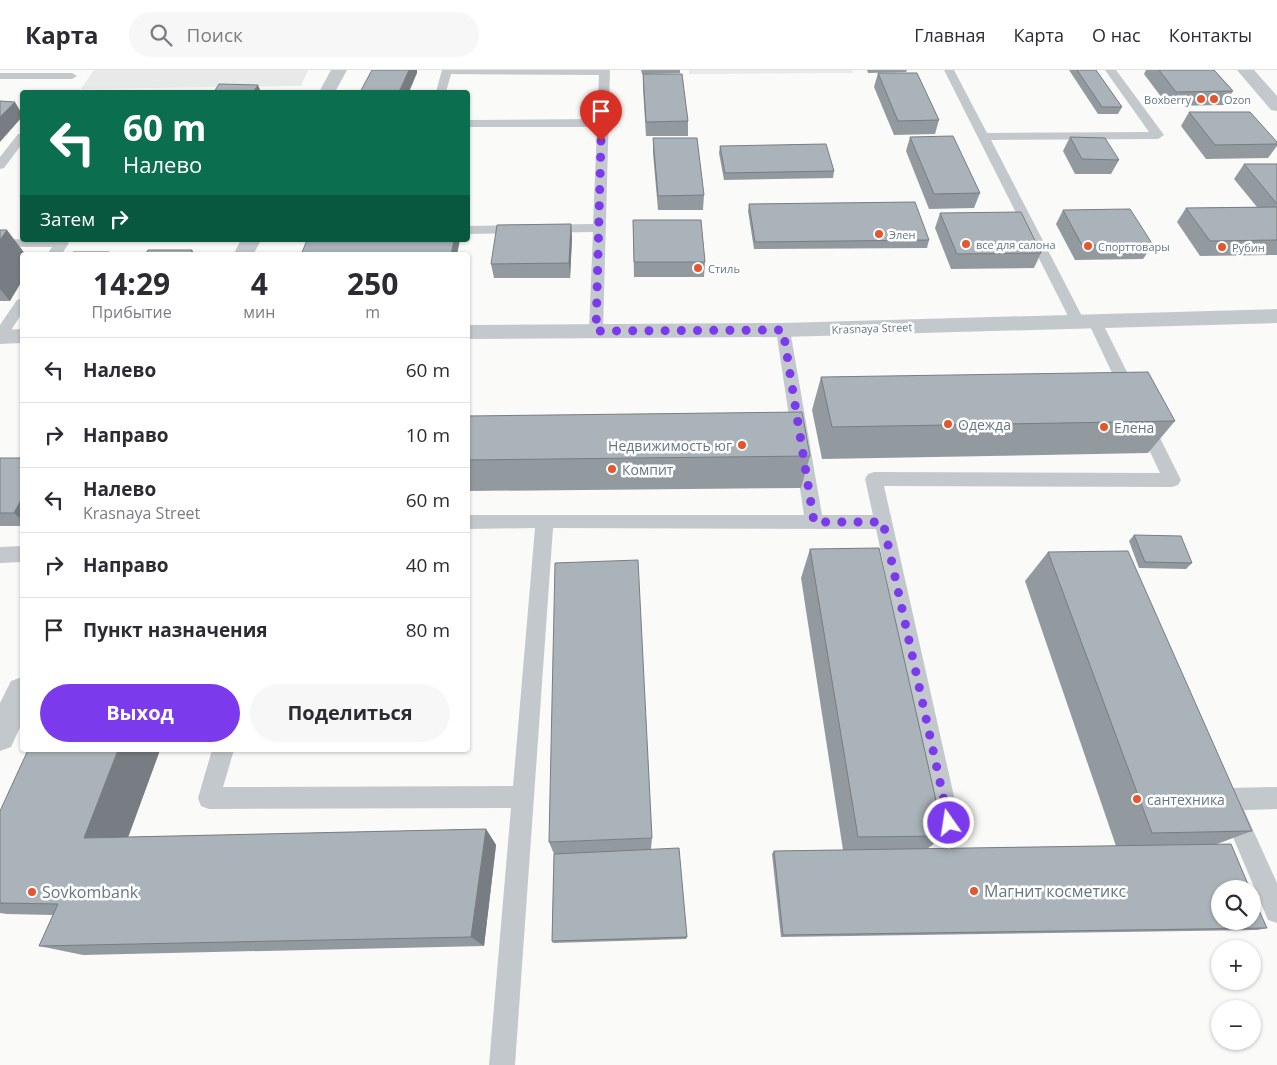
<!DOCTYPE html>
<html lang="ru">
<head>
<meta charset="utf-8">
<style>
	body { margin:0; font-family:"Open Sans",sans-serif; background:#f7f7f7; color:#2b2b33; height:100vh; display:flex; flex-direction:column; font-size:19px; white-space:nowrap }
	* { box-sizing:border-box; margin:0 }
	p { font-size:16px; color:#7c7c81 }
	.icon { flex:none; width:28px; height:28px; fill:none; stroke:currentColor; stroke-width:2; stroke-linecap:round; stroke-linejoin:round }
	.map { position:relative; flex:1; overflow:hidden }
	.drawer { position:absolute; left:20px; top:182px; width:450px; height:500px; display:flex; flex-direction:column; background:#fff; border-radius:5px; box-shadow:0 1px 4px #0004 }
	.drawer>* { flex:none }
	.top-card { position:absolute; left:20px; top:20px; width:450px; height:152px; border-radius:5px; box-shadow:0 1px 4px #0004; background:#0b6e4f; color:#fff; overflow:hidden }
	.buttons { position:absolute; left:1211px; top:810px; display:grid; gap:10px }
	.buttons a { display:grid; place-items:center; width:50px; height:50px; border-radius:50%; background:#fff; box-shadow:0 1px 4px #0004; font-size:25px }
	.pin { position:absolute; display:grid; place-items:center; width:42px; height:42px; color:#fff; margin:-51px -21px; border-radius:50% 50% 50% 0; rotate:-45deg; box-shadow:0 0 5px #0007 }
	.pin .icon { rotate:45deg }
	.me { position:absolute; width:55px; margin:-28px; rotate:347deg; stroke-linejoin:round; filter:drop-shadow(0 0 4px #0008) }
	.turn { display:flex; align-items:center; gap:18px; height:105px; padding:0 20px; font-size:22px }
	.turn .icon { width:65px; height:65px; stroke-width:2.5 }
	.turn b { display:block; font-size:35px; line-height:42px }
	.then { display:flex; align-items:center; height:48px; padding:0 20px; background:#0003; gap:10px; font-size:19px }
	.eta { display:flex; justify-content:space-evenly; align-items:center; height:85px; text-align:center }
	.eta b { font-size:30px; font-weight:700; line-height:35px }
	.primary-button { display:flex; gap:10px; margin-top:auto; padding:10px 20px }
	.primary-button a { flex:1; height:58px; border-radius:30px; background:#7c3aed; color:#fff; font-size:20px; font-weight:700; line-height:58px; text-align:center }
	.primary-button a+a { background:#f7f7f7; color:#2b2b33 }
	ul { padding:0; list-style:none }
	li { display:flex; align-items:center; gap:15px; height:65px; padding:0 20px; border-top:1px solid #e1e1e2 }
	li div { flex:1 }
	li b { display:block; font-size:19px }
	li em { font-style:normal }
	header { display:flex; align-items:center; gap:30px; box-sizing:border-box; height:70px; padding:0 25px; background:#fff; border-bottom:1px solid #e1e1e2 }
	header strong { font-size:24px }
	nav { display:flex; gap:28px; margin-inline-start:auto; font-size:18px }
	.search { width:350px; height:45px; background:#f7f7f7; display:flex; align-items:center; gap:12px; box-sizing:border-box; padding:0 18px; border-radius:28px; color:#7c7c81; font-size:19px }
	.map>svg:first-child { display:block }
	.built { fill:#e8e9e9 }
	.lines { fill:none; stroke-linecap:round; stroke-linejoin:round }
	.service { fill:#c3c8cc; fill-rule:evenodd }
	.minor { fill:#c3c8cc; fill-rule:evenodd }
	.tertiary { fill:#c3c8cc; fill-rule:evenodd }
	.wall { fill:#929a9f }
	.shaded-wall { fill:#777d82 }
	.building { fill:#aab3b9; stroke:#777d82 }
	.route { stroke:#7c3aed; stroke-width:9; stroke-dasharray:0 16.2 }
	.poi-dot { fill:#e4572e; stroke:#fff; stroke-width:2 }
	.labels { text-anchor:middle; dominant-baseline:central; stroke-width:5; stroke-linejoin:round; paint-order:stroke }
	.far-poi-label { font-size:11px; fill:#657683; stroke:#fff; text-anchor:start }
	.far-street-label { font-size:11px; fill:#657683; stroke:#fff }
	.poi-label { font-size:14px; fill:#657683; stroke:#fff; text-anchor:start }
	.near-poi-label { font-size:16px; fill:#657683; stroke:#fff; text-anchor:start }
</style>
</head>
<body>
<header>
<strong>Карта</strong>
<div class="search"><svg class="icon" aria-label="search" viewBox="0 0 24 24"><circle cx="10" cy="10" r="6"/><path d="M15 15l6 6"/></svg>Поиск</div>
<nav><a>Главная</a><a>Карта</a><a>О нас</a><a>Контакты</a></nav>
</header>
<div class="map">
<svg width="1277" height="995" viewBox="0 0 1277 995">
	<rect width="100%" height="100%" fill="#fafaf8"/>
	<g class="built">
		<path d="M94 0H308L301 16 81 19Z"/>
		<path d="M689 0H852L853 3 689 4Z"/>
	</g>
	<g class="lines">
		<g class="service">
			<path d="M442 0H610L603 261 601 265H591L589 261 593 162 468 164V156L593 154 597 57H468V50L597 49 599 5 451 4 446 22H436Z"/>
			<path d="M944 0H954L987 63 1149 62 1105 0H1116L1164 65 1158 69 991 70 1085 252 1083 255H1073L1071 252Z"/>
			<path d="M0 3H72L77 6 72 9H0Z"/>
			<path d="M18 64H22V74L4 98 0 99V87Z"/>
			<path d="M0 169 66 170 69 173 61 185H47L52 177H0Z"/>
			<path d="M22 228V243L5 270 0 271V255L17 230Z"/>
			<path d="M1095 247 1100 249 1102 252 1138 324 1136 328 1130 330 1124 328 1122 324 1088 252 1090 249Z"/>
			<path d="M783 255 788 256 790 260 822 445H873L865 409 868 404 874 402 1160 403 1137 354 1139 350 1145 348 1151 350 1181 410 1178 415 1172 417 884 416 960 753 957 761 949 764 941 761 938 753 876 459 553 458 515 995H489L511 738 209 739 201 736 198 728 212 680H234L223 717 513 716 535 458 468 459V445H804L776 260 778 256Z"/>
			<path d="M22 476V492L0 493V477Z"/>
			<path d="M1277 717V739L1244 740 1277 813V853L1268 850 1222 741 1223 738 1220 737 1217 729 1220 721 1228 718Z"/>
		</g>
		<g class="minor">
			<path d="M1277 239V253L783 267 468 269V255L783 253Z"/>
			<path d="M22 259V273L0 274V260Z"/>
		</g>
		<g class="tertiary">
			<path d="M331 0H347L335 22H319Z"/>
			<path d="M1237 0H1254L1277 26V41L1271 40Z"/>
			<path d="M241 170H261L253 185H233Z"/>
			<path d="M22 607V653L11 677 0 681V633L11 611Z"/>
		</g>
	</g>
	<g class="wall">
		<path d="M641 0H680V3L642 4Z"/>
		<path d="M867 0H907L906 2 868 3Z"/>
		<path d="M1069 0H1096L1122 37 1118 44H1098Z"/>
		<path d="M1146 0H1214L1233 21 1224 35 1168 36 1144 4Z"/>
		<path d="M878 3 939 50 935 64 894 65 874 17Z"/>
		<path d="M643 4 688 51V66H646L643 18Z"/>
		<path d="M1189 42 1277 72V76L1268 88 1206 89 1181 56Z"/>
		<path d="M910 67 980 123 974 138 929 139 906 81Z"/>
		<path d="M1070 67 1119 90 1111 104H1075L1063 81Z"/>
		<path d="M653 68 704 125 703 140H658L653 83Z"/>
		<path d="M720 76 834 101 833 108 724 110 719 83Z"/>
		<path d="M1244 94H1277V185L1200 186 1177 152 1186 138 1257 137 1234 109Z"/>
		<path d="M749 134 929 170 927 178 754 179 748 141Z"/>
		<path d="M1063 140 1153 175 1143 189 1075 190 1056 154Z"/>
		<path d="M940 143 1041 183 1034 198 951 199 935 158Z"/>
		<path d="M633 150 705 192 704 207H634Z"/>
		<path d="M571 154 572 168 570 208H494L491 194Z"/>
		<path d="M0 160 10 231H0Z"/>
		<path d="M821 307 1175 351 1148 383 822 389 812 340Z"/>
		<path d="M468 346 810 386 801 418 468 421Z"/>
		<rect x="0" y="388" width="22" height="68"/>
		<path d="M1134 465 1192 493 1186 499 1139 498 1129 471Z"/>
		<path d="M810 479 944 766 927 779 1116 776 1025 511 1048 482 1252 761 1217 774 1267 858 1257 860 781 867 772 784 774 781 843 780 801 508Z"/>
		<path d="M160 680 128 767 486 759 496 775 484 876 83 885 39 876 53 845 7 844 0 843V741Z"/>
		<path d="M652 768 651 779 687 867 686 869 553 873 552 871 554 784 549 772Z"/>
	</g>
	<g class="shaded-wall">
		<path d="M409 0H417V3L409 22H399Z"/>
		<path d="M258 15 261 22H253Z"/>
		<path d="M15 32 22 44V47L0 72V47Z"/>
		<path d="M571 154 572 168 570 208 569 193Z"/>
		<path d="M7 160 26 185H22V211L10 231 0 219V170Z"/>
		<path d="M454 170H460L457 185H451Z"/>
		<path d="M192 180 195 185H190Z"/>
		<path d="M22 428V450L14 443Z"/>
		<path d="M118 680H160L122 784 84 768Z"/>
		<path d="M486 759 496 775 484 876 471 867Z"/>
	</g>
	<g class="building">
		<path d="M372 0H409L399 22H360Z"/>
		<path d="M1077 0H1096L1122 37H1102Z"/>
		<path d="M1159 0H1214L1233 21 1176 22Z"/>
		<path d="M878 3H917L939 50 898 51Z"/>
		<path d="M643 4H682L688 51 646 52Z"/>
		<path d="M219 14 258 15 253 22H214Z"/>
		<path d="M0 31 15 32 0 47Z"/>
		<path d="M1189 42H1250L1277 72V74L1215 75Z"/>
		<path d="M953 66 980 123 934 124 910 67Z"/>
		<path d="M1070 67 1105 68 1119 90 1082 89Z"/>
		<path d="M653 68H697L704 125 658 126Z"/>
		<path d="M826 74 834 101 725 103 720 76Z"/>
		<path d="M1244 94H1277V134Z"/>
		<path d="M915 132 929 170 755 172 749 134Z"/>
		<path d="M1277 137V170L1210 171 1186 138Z"/>
		<path d="M1130 139 1153 175H1082L1063 140Z"/>
		<path d="M1021 142 1041 183 957 184 940 143Z"/>
		<path d="M633 150H701L705 192H634Z"/>
		<path d="M571 154 569 193 491 194 497 155Z"/>
		<path d="M0 160H7L0 170Z"/>
		<path d="M307 170H454L451 185H301Z"/>
		<path d="M148 180H192L190 185H145Z"/>
		<path d="M73 182H109L108 185H71Z"/>
		<path d="M1148 302 1175 351 832 357 821 307Z"/>
		<path d="M802 342 810 386 468 390V346Z"/>
		<path d="M0 388H22V428L14 443H0Z"/>
		<path d="M1134 465 1181 466 1192 493 1145 492Z"/>
		<path d="M879 478 944 766 858 767 810 479Z"/>
		<path d="M1128 481 1252 761 1152 763 1048 482Z"/>
		<path d="M638 490 652 768 549 772 555 493Z"/>
		<path d="M28 680H118L84 768 486 759 471 867 39 876 58 834 0 833V741Z"/>
		<path d="M1231 774 1250 819H1220V851H1252V825L1267 858 783 865 774 781Z"/>
		<path d="M679 778 687 867 552 871 554 784Z"/>
	</g>
	<g class="lines">
		<path class="route" d="M601 71 596 261 783 260 814 452H883L949 753"/>
	</g>
	<g class="poi-dot">
		<circle cx="1201" cy="29" r="5"/>
		<circle cx="1214" cy="29" r="5"/>
		<circle cx="879" cy="164" r="5"/>
		<circle cx="966" cy="174" r="5"/>
		<circle cx="1088" cy="176" r="5"/>
		<circle cx="1222" cy="177" r="5"/>
		<circle cx="698" cy="198" r="5"/>
		<circle cx="948" cy="354" r="5"/>
		<circle cx="1104" cy="357" r="5"/>
		<circle cx="742" cy="375" r="5"/>
		<circle cx="612" cy="399" r="5"/>
		<circle cx="1137" cy="729" r="5"/>
		<circle cx="974" cy="821" r="5"/>
		<circle cx="32" cy="822" r="5"/>
	</g>
	<g class="labels">
		<g class="far-poi-label">
			<text x="1191" y="29" text-anchor="end">Boxberry</text>
			<text x="1224" y="29">Ozon</text>
			<text x="889" y="164">Элен</text>
			<text x="976" y="174">все для салона</text>
			<text x="1098" y="176">Спорттовары</text>
			<text x="1232" y="177">Рубин</text>
			<text x="708" y="198">Стиль</text>
		</g>
		<g class="far-street-label">
			<text transform="translate(872 258) rotate(-2)">Krasnaya Street</text>
		</g>
		<g class="poi-label">
			<text x="958" y="354">Одежда</text>
			<text x="1114" y="357">Елена</text>
			<text x="732" y="375" text-anchor="end">Недвижимость юг</text>
			<text x="622" y="399">Компит</text>
			<text x="1147" y="729">сантехника</text>
		</g>
		<g class="near-poi-label">
			<text x="984" y="821">Магнит косметикс</text>
			<text x="42" y="822">Sovkombank</text>
		</g>
	</g>
</svg>
<div class="buttons">
<a><svg class="icon" aria-label="search" viewBox="0 0 24 24"><circle cx="10" cy="10" r="6"/><path d="M15 15l6 6"/></svg></a>
<a>+</a>
<a>−</a>
</div>
<div class="pin" style="left:601px;top:71px;background:#d93025"><svg class="icon" aria-label="arrive" viewBox="0 0 24 24"><path d="M6 21V4h12l-3 4 3 4H6"/></svg></div>
<svg class="me" style="left:949px;top:753px" viewBox="-20 -20 40 40"><circle r="17" fill="#7c3aed" stroke="#fff" stroke-width="3"/><path d="M0-11L8 9 0 5-8 9z" fill="#fff"/></svg>
<div class="top-card">
<div class="turn"><svg class="icon" aria-label="left" viewBox="0 0 24 24"><path d="M17 20v-9H6M10 6l-5 5 5 5"/></svg><div><b>60 m</b>Налево</div></div>
<div class="then">Затем<svg class="icon" aria-label="right" viewBox="0 0 24 24"><path d="M7 20v-9h11M14 6l5 5-5 5"/></svg></div>
</div>
<section class="drawer">
<div class="eta">
<div><b>14:29</b><p>Прибытие</p></div>
<div><b>4</b><p>мин</p></div>
<div><b>250</b><p>m</p></div>
</div>
<ul>
<li><svg class="icon" aria-label="left" viewBox="0 0 24 24"><path d="M17 20v-9H6M10 6l-5 5 5 5"/></svg><div><b>Налево</b></div><em>60 m</em></li>
<li><svg class="icon" aria-label="right" viewBox="0 0 24 24"><path d="M7 20v-9h11M14 6l5 5-5 5"/></svg><div><b>Направо</b></div><em>10 m</em></li>
<li><svg class="icon" aria-label="left" viewBox="0 0 24 24"><path d="M17 20v-9H6M10 6l-5 5 5 5"/></svg><div><b>Налево</b><p>Krasnaya Street</p></div><em>60 m</em></li>
<li><svg class="icon" aria-label="right" viewBox="0 0 24 24"><path d="M7 20v-9h11M14 6l5 5-5 5"/></svg><div><b>Направо</b></div><em>40 m</em></li>
<li><svg class="icon" aria-label="arrive" viewBox="0 0 24 24"><path d="M6 21V4h12l-3 4 3 4H6"/></svg><div><b>Пункт назначения</b></div><em>80 m</em></li>
</ul>
<div class="primary-button"><a>Выход</a><a>Поделиться</a></div>
</section>
</div>
</body>
</html>
